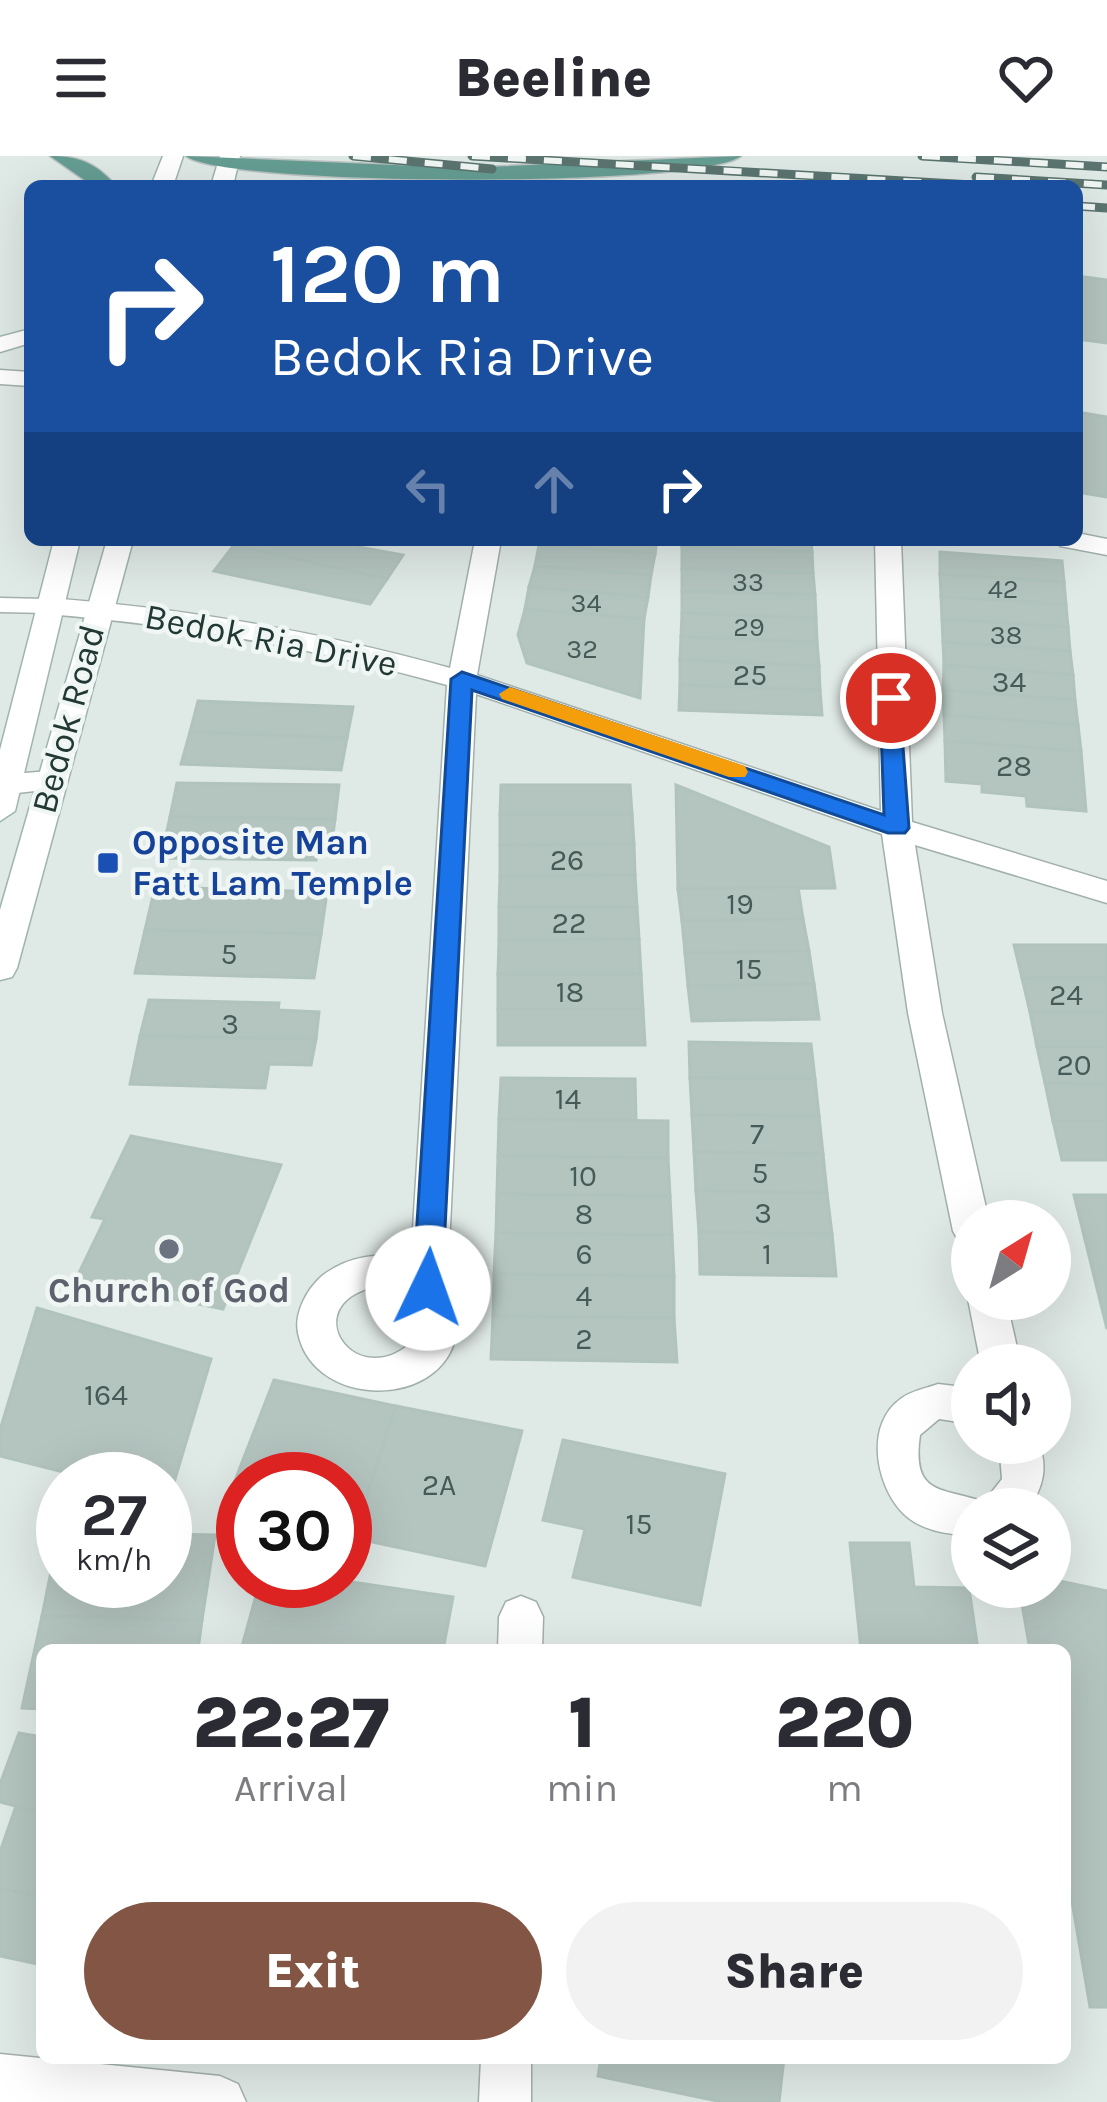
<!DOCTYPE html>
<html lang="en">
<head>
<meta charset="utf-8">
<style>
	body { margin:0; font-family:Karla,sans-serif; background:#f2f2f3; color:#2b2b33; height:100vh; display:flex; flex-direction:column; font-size:45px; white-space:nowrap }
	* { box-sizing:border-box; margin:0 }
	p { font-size:39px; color:#7c7c81 }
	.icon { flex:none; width:66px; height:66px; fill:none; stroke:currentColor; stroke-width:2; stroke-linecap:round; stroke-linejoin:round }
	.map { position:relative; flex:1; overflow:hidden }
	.drawer { position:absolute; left:36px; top:1488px; width:1035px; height:420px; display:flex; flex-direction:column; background:#fff; border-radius:18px; box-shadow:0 12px 48px #0002 }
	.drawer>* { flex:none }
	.banner { position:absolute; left:24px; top:24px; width:1059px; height:366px; border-radius:18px; box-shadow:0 12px 48px #0002; background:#1a4fa0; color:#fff; overflow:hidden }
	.needle { width:78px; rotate:37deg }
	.controls { position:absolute; left:951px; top:1044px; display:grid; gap:24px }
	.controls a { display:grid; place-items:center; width:120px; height:120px; border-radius:50%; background:#fff; box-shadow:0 12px 48px #0002; font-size:60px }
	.speed { position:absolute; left:36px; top:1296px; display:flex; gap:24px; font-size:60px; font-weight:700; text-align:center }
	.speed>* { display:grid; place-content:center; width:156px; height:156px; border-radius:50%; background:#fff; box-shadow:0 12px 48px #0002; line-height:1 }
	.speed small { font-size:30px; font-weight:400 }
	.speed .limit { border:18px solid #d22; background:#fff; color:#111 }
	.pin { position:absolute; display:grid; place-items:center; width:102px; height:102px; color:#fff; margin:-51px; border:6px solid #fff; border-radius:50%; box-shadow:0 3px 12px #0007 }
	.me { position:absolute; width:132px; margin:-66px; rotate:3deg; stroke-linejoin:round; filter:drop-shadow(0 0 9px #0008) }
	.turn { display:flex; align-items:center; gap:42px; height:252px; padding:0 48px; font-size:54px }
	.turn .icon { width:156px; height:156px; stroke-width:2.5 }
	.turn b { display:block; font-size:84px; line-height:102px }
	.lanes { display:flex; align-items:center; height:114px; padding:0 48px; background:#0003; justify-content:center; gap:60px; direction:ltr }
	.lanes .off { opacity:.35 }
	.eta { display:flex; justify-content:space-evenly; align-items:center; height:204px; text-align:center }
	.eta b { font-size:72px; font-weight:800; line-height:84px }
	.button { display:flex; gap:24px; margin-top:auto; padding:24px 48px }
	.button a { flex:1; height:138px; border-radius:72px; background:#825545; color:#fff; font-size:48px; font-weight:800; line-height:138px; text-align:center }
	.button a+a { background:#f2f2f3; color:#2b2b33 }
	header { display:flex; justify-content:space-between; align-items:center; height:156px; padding:0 48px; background:#fff; font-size:54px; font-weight:800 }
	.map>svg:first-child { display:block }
	.building { fill:#b4c4bf; stroke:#b1c3bd; stroke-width:3 }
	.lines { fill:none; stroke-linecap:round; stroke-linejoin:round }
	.service-casing { stroke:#a2b0ac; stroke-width:3 }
	.minor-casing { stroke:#a2b0ac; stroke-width:3 }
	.secondary-casing { stroke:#9eb5ae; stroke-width:3 }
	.primary-casing { stroke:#bcc3c2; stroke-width:3 }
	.service { fill:#fff; fill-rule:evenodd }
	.minor { fill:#fff; fill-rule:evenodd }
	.secondary { fill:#fff; fill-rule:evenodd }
	.primary { fill:#659d93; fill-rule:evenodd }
	.rail-casing { stroke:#5b746f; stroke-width:9 }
	.rail { stroke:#eff6f3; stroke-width:6; stroke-dasharray:18; stroke-linecap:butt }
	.route { fill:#1a73e8; stroke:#114b97; stroke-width:3 }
	.slow { fill:#f59e0b }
	.transit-dot { fill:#1a4fb4; stroke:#eff6f3; stroke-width:4.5 }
	.worship-dot { fill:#6b7280; stroke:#eff6f3; stroke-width:4.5 }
	.labels { text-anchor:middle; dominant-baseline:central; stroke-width:9; stroke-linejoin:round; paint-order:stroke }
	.far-number-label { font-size:27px; fill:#465b57 }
	.number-label { font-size:30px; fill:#465b57 }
	.street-label { font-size:36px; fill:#213834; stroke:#eff6f3 }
	.transit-label { font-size:36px; font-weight:bold; fill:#164399; stroke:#eff6f3; text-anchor:start }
	.worship-label { font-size:36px; font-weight:bold; fill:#5b616d; stroke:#eff6f3 }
</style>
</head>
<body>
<header><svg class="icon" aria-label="menu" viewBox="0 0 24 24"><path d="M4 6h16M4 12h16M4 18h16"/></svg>Beeline<svg class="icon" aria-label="heart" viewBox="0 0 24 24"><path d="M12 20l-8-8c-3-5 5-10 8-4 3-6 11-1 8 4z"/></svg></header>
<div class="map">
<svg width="1107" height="1946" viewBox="0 0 1107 1946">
	<rect width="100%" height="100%" fill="#dfe9e5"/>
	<g class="building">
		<path d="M1077 120 1107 124V187L1077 183Z"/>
		<path d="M1077 256 1107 261V341L1077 336Z"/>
		<path d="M238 384H357L363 385 359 391 403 399 387 423 234 389Z"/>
		<path d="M540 384H657L655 398 539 389Z"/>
		<path d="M683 384H811L812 396 682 391Z"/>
		<path d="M234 389 387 423 370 448 214 415Z"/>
		<path d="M539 389 655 398 651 419 535 410Z"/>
		<path d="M682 391 812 396 813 417 682 413Z"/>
		<path d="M940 396 1062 405 1064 426 940 418Z"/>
		<path d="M535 410 651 419 648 441 529 431Z"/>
		<path d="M682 413 813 417 815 439 682 435Z"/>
		<path d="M940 418 1064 426 1066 449 941 440Z"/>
		<path d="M529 431 648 441 644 463 525 453Z"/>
		<path d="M682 435 815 439 816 462 682 457Z"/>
		<path d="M941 440 1066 449 1068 471 942 463Z"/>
		<path d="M525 453 644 463 640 542 527 507 518 479Z"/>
		<path d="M682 457 816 462 817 486 681 481Z"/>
		<path d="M942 463 1068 471 1070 495 943 486Z"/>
		<path d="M681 481 817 486 819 510 680 504Z"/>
		<path d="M943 486 1070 495 1073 519 944 509Z"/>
		<path d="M680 504 819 510 820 534 680 529Z"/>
		<path d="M944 509 1073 519 1075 544 943 534Z"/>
		<path d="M680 529 820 534 822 559 679 554Z"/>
		<path d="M943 534 1075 544 1078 569 944 559Z"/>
		<path d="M198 545 353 551 347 582 190 576Z"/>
		<path d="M944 559 1078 569 1081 595 945 585Z"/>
		<path d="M190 576 347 582 341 614 181 608Z"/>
		<path d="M945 585 1081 595 1086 655 1027 650 1026 640 982 636V628L946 625Z"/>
		<path d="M177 627 339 629 335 663 170 661Z"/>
		<path d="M501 629H630L632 658H500Z"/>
		<path d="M676 629 829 691 835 732 678 733Z"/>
		<path d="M500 658H632L634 688 500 689Z"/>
		<path d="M170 661 335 663 332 686H318L316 704 161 702Z"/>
		<path d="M634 688 635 719 500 720V689Z"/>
		<path d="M635 719 637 751H499L500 720Z"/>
		<path d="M155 731 327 736 321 778 145 774Z"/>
		<path d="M798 731 803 763 682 765 678 733Z"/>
		<path d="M499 751H637L639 783 499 784Z"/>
		<path d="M803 763 809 795 685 797 682 765Z"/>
		<path d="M145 774 321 778 314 822 135 817Z"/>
		<path d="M639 783 641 818H498L499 784Z"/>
		<path d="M1014 789H1107V822H1022Z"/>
		<path d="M809 795 814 828 688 830 685 797Z"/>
		<path d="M498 818H641L643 853H498Z"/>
		<path d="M1022 822H1107V856H1030Z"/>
		<path d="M814 828 819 863 692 865 688 830Z"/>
		<path d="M149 844 279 847 278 854 319 856 316 883 140 880Z"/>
		<path d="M498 853H643L645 889H498Z"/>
		<path d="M1030 856H1107V891H1037Z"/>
		<path d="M140 880 316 883 311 909 269 908 265 932 130 928Z"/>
		<path d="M689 886 811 888 815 923 690 922Z"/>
		<path d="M1037 891H1107V928L1045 927Z"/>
		<path d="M501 922 635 923 636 964 499 963Z"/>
		<path d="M690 922 815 923 819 960 692 959Z"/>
		<path d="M1045 927 1107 928V965H1053Z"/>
		<path d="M692 959 819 960 823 998 694 996Z"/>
		<path d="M499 963 668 965V1002L498 1000Z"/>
		<path d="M1053 965H1107V1004H1062Z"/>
		<path d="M131 980 281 1009 223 1153 76 1123 105 1063 92 1061Z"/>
		<path d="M694 996 823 998 827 1037 696 1035Z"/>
		<path d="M498 1000 668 1002 670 1040 497 1038Z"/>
		<path d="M696 1035 827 1037 832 1078 699 1076Z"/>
		<path d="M497 1038 670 1040 672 1079 496 1077Z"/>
		<path d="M1074 1039H1107V1173Z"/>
		<path d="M699 1076 832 1078 836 1120 700 1118Z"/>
		<path d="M496 1077 672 1079 674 1120 494 1118Z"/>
		<path d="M494 1118 674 1120V1162L493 1160Z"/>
		<path d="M37 1152 211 1203 169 1343 165 1342V1323H91L0 1300V1274Z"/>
		<path d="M493 1160 674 1162 677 1206 491 1203Z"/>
		<path d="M274 1224 396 1250 353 1382 345 1380V1323H243V1358L224 1353Z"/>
		<path d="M396 1250 522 1275 485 1410 353 1382Z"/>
		<path d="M563 1284 725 1318 700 1449 573 1421 585 1373 543 1364Z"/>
		<path d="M59 1376H63V1425H165V1378L215 1379 202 1464 42 1460Z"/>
		<path d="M850 1387H909L914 1431 969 1432 978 1494H861Z"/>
		<path d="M1050 1423 1107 1435V1851H1090L1065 1704V1494H1030L1019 1431H1050Z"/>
		<path d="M260 1425H345L453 1441 443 1494H241Z"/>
		<path d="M42 1460 202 1464 198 1494H42V1553L22 1552Z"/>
		<path d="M19 1577 42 1581V1657L0 1646V1628Z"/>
		<path d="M16 1650 42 1657V1742L0 1732V1696Z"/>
		<path d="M0 1732 42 1742V1809L0 1800Z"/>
		<path d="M601 1902H784L779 1946H722L598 1920Z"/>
	</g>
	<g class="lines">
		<g class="service-casing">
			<path id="service" d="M0 442 47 443 59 450 47 457 0 456Z"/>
		</g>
		<g class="minor-casing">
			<g id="minor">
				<path d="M0 214 30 216V230L0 228Z"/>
				<path d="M1077 377 1107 383V399L1060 390 1056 384H1077Z"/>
				<path d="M475 384H501L477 519 881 655 875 384H901L912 666 1107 725V747L915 689 942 857 989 1065H972V1090L959 1086 953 1075 908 857 882 678 476 538 447 1132C451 1143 457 1157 457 1168 455 1253 314 1257 298 1177 294 1157 307 1133 322 1120 347 1100 381 1095 411 1104L447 529C315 492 184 469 47 458L33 450 47 442C185 452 316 475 450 512ZM374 1131 397 1132 412 1142 419 1165 415 1183C357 1241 294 1150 374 1131Z"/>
				<path d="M50 615 65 625 61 632 0 639V619Z"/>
				<path d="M972 1134V1143H1006L1021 1209H981L968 1143Z"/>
				<path d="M938 1228 972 1232V1268L939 1263 920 1279C911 1341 943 1331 984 1346L1002 1323 999 1287H1039C1048 1313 1043 1330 1029 1353H972V1380C947 1378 919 1375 901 1355 875 1326 865 1267 902 1242 911 1235 927 1232 938 1228Z"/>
				<path d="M521 1440 536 1446 543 1461 542 1494H498L499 1461 506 1446Z"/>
				<path d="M0 1898 220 1920 238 1928 246 1946H0Z"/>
				<path d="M481 1902H531V1946H479Z"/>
			</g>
		</g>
		<g class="secondary-casing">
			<g id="secondary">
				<path d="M163 0H183L173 30H151Z"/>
				<path d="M220 0H240L233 30H211Z"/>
				<path d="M30 173V187L0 196V181Z"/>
				<path d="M54 384H80L15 655 0 665V594Z"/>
				<path d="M107 384H133L17 812 12 821 0 824V754Z"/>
			</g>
		</g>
		<g class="primary-casing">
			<g id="primary">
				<path d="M50 0C79 0 96 7 116 30H93Z"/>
				<path d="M186 0 464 12 741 0C701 32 226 31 186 0Z"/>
			</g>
		</g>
		<use href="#service" class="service"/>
		<use href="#minor" class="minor"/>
		<use href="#secondary" class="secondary"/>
		<use href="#primary" class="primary"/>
		<g class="rail-casing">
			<g id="rail">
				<path d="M353 0 492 13"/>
				<path d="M472 0 990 30"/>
				<path d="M922 0 1107 11"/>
				<path d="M976 21 1107 29"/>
				<path d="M1077 50 1107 52"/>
			</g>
		</g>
		<use href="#rail" class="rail"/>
	</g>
	<path class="route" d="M462 516 884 659 880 542 883 537H899L909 672 905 677H888L472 534 442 1132 438 1140H417L413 1132 451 523Z"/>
	<path class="slow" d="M510 531 745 610 748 616 745 621H729L502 543 499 538Z"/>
	<rect class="transit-dot" x="96" y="695" width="24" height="24" rx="6"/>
	<circle class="worship-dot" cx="169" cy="1093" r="12"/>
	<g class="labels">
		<g class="far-number-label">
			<text x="748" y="426">33</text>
			<text x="1003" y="433">42</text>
			<text x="586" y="447">34</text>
			<text x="749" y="471">29</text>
			<text x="1006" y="479">38</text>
			<text x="582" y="493">32</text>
		</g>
		<g class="number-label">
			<text x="750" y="519">25</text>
			<text x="1009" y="526">34</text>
			<text x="1014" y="610">28</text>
			<text x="567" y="704">26</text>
			<text x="740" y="748">19</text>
			<text x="569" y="767">22</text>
			<text x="229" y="798">5</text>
			<text x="749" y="813">15</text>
			<text x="570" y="836">18</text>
			<text x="1066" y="839">24</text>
			<text x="230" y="868">3</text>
			<text x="1074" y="909">20</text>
			<text x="568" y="943">14</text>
			<text x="757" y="978">7</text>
			<text x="760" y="1017">5</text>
			<text x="583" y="1020">10</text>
			<text x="763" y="1057">3</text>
			<text x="584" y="1058">8</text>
			<text x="584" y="1098">6</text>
			<text x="767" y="1098">1</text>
			<text x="584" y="1140">4</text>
			<text x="584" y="1183">2</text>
			<text x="106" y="1239">164</text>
			<text x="439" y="1329">2A</text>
			<text x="639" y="1368">15</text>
		</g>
		<g class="street-label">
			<text transform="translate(271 484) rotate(11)">Bedok Ria Drive</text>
			<text transform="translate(68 563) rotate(-75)">Bedok Road</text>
		</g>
		<g class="transit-label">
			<text x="132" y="686">Opposite Man<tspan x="132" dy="41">Fatt Lam Temple</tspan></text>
		</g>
		<g class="worship-label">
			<text x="169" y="1134">Church of God</text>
		</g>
	</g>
</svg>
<div class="controls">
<a><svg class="needle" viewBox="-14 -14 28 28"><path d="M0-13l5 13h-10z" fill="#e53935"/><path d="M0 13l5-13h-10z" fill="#7c7c81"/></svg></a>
<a><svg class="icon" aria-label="sound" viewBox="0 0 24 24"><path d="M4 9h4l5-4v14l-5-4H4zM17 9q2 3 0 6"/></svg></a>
<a><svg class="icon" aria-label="layers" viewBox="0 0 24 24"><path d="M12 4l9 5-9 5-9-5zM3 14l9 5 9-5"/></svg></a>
</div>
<div class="speed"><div>27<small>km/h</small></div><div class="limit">30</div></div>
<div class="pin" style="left:891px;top:542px;background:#d93025"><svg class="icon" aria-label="arrive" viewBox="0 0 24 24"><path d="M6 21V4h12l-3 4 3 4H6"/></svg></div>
<svg class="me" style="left:428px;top:1132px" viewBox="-20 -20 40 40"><circle r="19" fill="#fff"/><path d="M0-13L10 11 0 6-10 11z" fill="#1a73e8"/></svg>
<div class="banner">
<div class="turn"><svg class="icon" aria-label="right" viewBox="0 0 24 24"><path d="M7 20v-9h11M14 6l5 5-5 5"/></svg><div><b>120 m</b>Bedok Ria Drive</div></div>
<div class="lanes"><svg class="icon off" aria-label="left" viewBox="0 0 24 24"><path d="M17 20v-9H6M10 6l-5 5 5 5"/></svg><svg class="icon off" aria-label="ahead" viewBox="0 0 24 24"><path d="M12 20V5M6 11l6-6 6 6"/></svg><svg class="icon" aria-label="right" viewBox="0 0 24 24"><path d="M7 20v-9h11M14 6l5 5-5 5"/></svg></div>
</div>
<section class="drawer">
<div class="eta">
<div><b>22:27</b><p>Arrival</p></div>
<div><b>1</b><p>min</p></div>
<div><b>220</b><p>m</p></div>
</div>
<div class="button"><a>Exit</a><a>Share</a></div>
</section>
</div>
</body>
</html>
